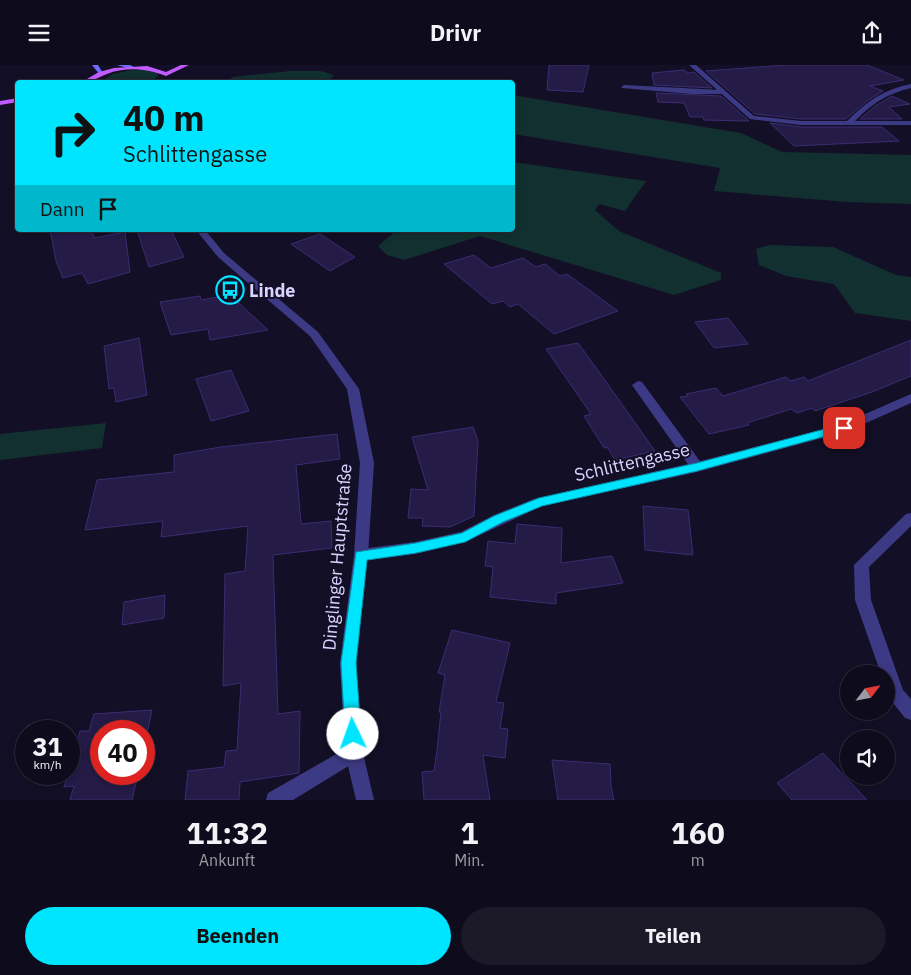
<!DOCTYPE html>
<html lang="de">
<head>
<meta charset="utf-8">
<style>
	body { margin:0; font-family:"IBM Plex Sans",sans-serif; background:#1c1929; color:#f1f3f6; height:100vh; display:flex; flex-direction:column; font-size:19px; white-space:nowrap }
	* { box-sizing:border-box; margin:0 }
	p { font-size:16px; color:#9b9ba3 }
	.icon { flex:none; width:28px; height:28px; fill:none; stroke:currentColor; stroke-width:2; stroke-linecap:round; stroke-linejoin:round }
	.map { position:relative; height:735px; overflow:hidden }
	.panel { display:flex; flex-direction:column; background:#0e0b1c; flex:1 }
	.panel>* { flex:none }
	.banner { position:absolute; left:15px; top:15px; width:500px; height:152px; border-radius:5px; box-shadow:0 2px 8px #0003,0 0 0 1px #2e2b3b; background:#00e5ff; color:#111; overflow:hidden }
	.needle { width:32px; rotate:58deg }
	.fabs { position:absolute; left:840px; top:600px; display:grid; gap:10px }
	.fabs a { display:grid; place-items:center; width:55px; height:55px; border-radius:50%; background:#0e0b1c; box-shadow:0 2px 8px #0003,0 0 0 1px #2e2b3b; font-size:25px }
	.speed { position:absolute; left:15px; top:655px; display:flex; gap:10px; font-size:25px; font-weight:700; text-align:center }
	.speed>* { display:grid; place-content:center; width:65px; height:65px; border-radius:50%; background:#0e0b1c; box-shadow:0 2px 8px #0003,0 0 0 1px #2e2b3b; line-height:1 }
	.speed small { font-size:12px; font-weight:400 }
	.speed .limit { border:8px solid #d22; background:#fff; color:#111 }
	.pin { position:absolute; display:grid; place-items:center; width:42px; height:42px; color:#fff; margin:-21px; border-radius:10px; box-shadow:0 2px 8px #0006 }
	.me { position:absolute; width:55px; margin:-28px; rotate:357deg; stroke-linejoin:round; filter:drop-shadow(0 0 4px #0008) }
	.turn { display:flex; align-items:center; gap:18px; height:105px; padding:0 25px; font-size:22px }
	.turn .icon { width:65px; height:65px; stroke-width:2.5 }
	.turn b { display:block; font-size:35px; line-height:42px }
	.then { display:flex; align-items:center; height:48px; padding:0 25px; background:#0003; gap:10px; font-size:19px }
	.eta { display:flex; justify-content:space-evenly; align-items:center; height:85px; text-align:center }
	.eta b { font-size:30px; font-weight:800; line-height:35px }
	.action { display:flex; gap:10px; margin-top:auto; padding:10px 25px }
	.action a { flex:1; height:58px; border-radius:30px; background:#00e5ff; color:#111; font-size:20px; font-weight:800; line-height:58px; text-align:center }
	.action a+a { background:#1c1929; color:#f1f3f6 }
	header { display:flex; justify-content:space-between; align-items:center; height:65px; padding:0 25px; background:#0e0b1c; font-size:22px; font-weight:800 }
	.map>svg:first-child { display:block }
	.green { fill:#12302f }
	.building { fill:#241b47; stroke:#3b2d73 }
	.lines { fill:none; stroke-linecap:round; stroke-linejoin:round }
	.service { fill:#3d3a85; fill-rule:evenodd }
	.minor { fill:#3d3a85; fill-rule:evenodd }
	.tertiary { fill:#3d3a85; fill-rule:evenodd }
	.secondary { fill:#6f6bff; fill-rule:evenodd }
	.primary { fill:#c25bff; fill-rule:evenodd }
	.route { fill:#00e5ff; stroke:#0095a6 }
	.labels { text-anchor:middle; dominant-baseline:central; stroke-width:4; stroke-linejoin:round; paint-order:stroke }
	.poi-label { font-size:18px; font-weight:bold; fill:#d9d4ff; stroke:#130f26; text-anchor:start }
	.street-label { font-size:18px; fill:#d9d4ff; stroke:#130f26 }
</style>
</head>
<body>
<header><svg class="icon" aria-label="menu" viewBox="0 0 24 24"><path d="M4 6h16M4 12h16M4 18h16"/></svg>Drivr<svg class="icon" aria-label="share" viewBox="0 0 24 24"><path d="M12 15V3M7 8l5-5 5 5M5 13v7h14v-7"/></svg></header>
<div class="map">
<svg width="911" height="735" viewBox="0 0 911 735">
	<rect width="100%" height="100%" fill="#130f26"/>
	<g class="green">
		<path d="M131 5H147L157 8 158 11 151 17 103 18V15L113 9Z"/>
		<path d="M290 6H321L334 10 330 14 393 17H228L232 12Z"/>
		<path d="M512 30 741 68 782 87 911 90V139L846 137 714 126 720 103 513 69Z"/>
		<path d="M513 97 646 116 625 146 599 139 595 145 619 166 721 208V215L674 230 480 171 404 195 387 190 378 181 397 165H512Z"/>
		<path d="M769 180 833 182 896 210 911 212V256L855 248 834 219 786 211 759 200 756 184Z"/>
		<path d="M106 358 102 383 0 395V369Z"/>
	</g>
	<g class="building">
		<path d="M549 0H589L583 27 547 25Z"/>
		<path d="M786 0H867L904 15 870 21 883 26 867 36 846 54H801L755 49 706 6Z"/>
		<path d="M684 5 688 8 694 7 712 23 654 20 652 8Z"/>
		<path d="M656 28 721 31 749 56 704 55 703 52H690L684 38 658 37Z"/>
		<path d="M892 31 910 39 889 42 902 54H860L875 41Z"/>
		<path d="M770 58 801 62H882L899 76 794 81Z"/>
		<path d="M50 165H92L94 173 125 167 130 207 88 219 82 208 63 213 56 196Z"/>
		<path d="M137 165H171L184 192 149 202Z"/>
		<path d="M320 169 355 192 330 206 291 179Z"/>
		<path d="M474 190 491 203 523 193 536 202 545 199 560 211 567 209 618 246 554 269 518 239 510 242 503 236 492 239 444 199Z"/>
		<path d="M230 230 268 265 210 275 208 264 171 270 160 237 200 231 201 235Z"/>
		<path d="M728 253 748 279 714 283 695 257Z"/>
		<path d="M139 273 147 330 116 337 114 323 109 324 104 281Z"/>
		<path d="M911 275V311L872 327 815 346 812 343 797 348 791 344 747 358 749 360 709 369 680 332 688 331 686 329 716 323 723 331 786 312 791 316 804 312 808 316Z"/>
		<path d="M578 278 597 304 655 386 615 395 607 382 604 383 584 351 591 349 546 284Z"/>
		<path d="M231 305 249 346 211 356 196 314Z"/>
		<path d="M473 362 478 376 474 451 450 462 422 461 423 453H408L411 424 428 425 412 372Z"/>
		<path d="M337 369 340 394 296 400 301 459 331 456 332 483 273 490 278 649 300 646 299 708 240 717 239 735H185L188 706 224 702 226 686 237 685 241 618 223 621 225 509 245 506 248 461 161 472 163 456 85 465 97 415 174 407V390L221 382Z"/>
		<path d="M643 441 688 445 693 490 645 485Z"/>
		<path d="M517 459 562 463 561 498 612 491 623 518 556 528V539L490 532 493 502 485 501 488 476 515 479Z"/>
		<path d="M165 530 164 553 122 560 124 537Z"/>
		<path d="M452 565 510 578 496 637 504 638 500 663 508 664 505 693 483 690 490 735H424L422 707 434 706 437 685 441 647H439L445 610 438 608Z"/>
		<path d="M152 645 144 683V666H101V709H138L132 735H70L74 721 64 722 80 666H89L94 649Z"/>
		<path d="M823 688 867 735H792L777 718Z"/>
		<path d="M552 695 610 699 611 721 614 735H558Z"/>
	</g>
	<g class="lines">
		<g class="service">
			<path d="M624 20 721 25 724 27 721 29H692L622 23 621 22Z"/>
			<path d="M638 316 642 317 702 399 704 402 702 405H692L632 320Z"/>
			<path d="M354 679 360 682 363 688 360 694 293 735H266L268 728Z"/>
		</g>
		<g class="minor">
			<path d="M689 0H696L754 51 801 56H847C866 37 884 24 911 19V23C888 28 871 39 855 56H911V60H801L750 54Z"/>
			<path d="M911 329V338L848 366 697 407 542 441 465 477 415 489 361 496 356 494 354 490 356 486 361 484 415 477 461 467 494 450 534 434 697 397 840 360Z"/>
			<path d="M911 448V461L869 502 871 535 903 625 911 634V655L905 653 890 634 886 625V609H881L855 535 854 500 906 449Z"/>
		</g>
		<path class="tertiary" d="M196 165H205L224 188 318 267 359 324 374 398 368 490 356 598 363 688 374 735H356L345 688 340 598 354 490 360 398 347 324 310 271 218 192Z"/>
		<g class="secondary">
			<path d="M92 0H98L104 10H100Z"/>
			<path d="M117 0H130L134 2 131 4Z"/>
		</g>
		<g class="primary">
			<path d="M181 0H189L166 11C148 4 126 1 107 9 97 13 91 18 80 18L99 7 114 3 147 1 166 7Z"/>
			<path d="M18 33V37L0 40V36Z"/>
		</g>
	</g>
	<path class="route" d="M844 359 850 363 848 365 697 406 542 441 503 457 465 477 416 488 367 495 356 598 361 669 358 675 353 677 347 675 345 669 341 598 356 487 416 478 462 468 494 451 539 433 697 398Z"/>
	<defs>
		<g id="bus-ring" transform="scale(1.4375)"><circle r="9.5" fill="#130f26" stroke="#00e5ff" stroke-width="1.5"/><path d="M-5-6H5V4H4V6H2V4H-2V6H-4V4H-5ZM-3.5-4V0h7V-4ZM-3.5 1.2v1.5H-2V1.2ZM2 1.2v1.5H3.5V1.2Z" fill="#00e5ff"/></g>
	</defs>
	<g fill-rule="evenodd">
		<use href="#bus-ring" x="230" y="225"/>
	</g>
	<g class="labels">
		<g class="poi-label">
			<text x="249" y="225">Linde</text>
		</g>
		<g class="street-label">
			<text transform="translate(632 397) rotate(-13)">Schlittengasse</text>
			<text transform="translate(337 492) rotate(-85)">Dinglinger Hauptstraße</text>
		</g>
	</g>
</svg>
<div class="fabs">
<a><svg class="needle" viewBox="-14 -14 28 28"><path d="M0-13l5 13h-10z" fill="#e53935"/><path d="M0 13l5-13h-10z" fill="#9b9ba3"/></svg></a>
<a><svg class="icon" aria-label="sound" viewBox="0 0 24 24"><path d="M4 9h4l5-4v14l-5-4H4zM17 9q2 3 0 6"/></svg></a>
</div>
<div class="speed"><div>31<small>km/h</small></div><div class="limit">40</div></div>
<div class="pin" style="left:844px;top:363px;background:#d93025"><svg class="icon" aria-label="arrive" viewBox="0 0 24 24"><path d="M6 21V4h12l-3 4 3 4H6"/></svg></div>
<svg class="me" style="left:353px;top:669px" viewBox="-20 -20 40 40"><circle r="19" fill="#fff"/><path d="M0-13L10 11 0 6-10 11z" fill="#00e5ff"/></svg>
<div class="banner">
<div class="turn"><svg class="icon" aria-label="right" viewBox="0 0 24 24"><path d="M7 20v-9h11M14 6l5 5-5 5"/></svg><div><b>40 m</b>Schlittengasse</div></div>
<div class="then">Dann<svg class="icon" aria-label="arrive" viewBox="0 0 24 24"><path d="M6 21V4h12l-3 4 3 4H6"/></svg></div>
</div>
</div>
<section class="panel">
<div class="eta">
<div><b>11:32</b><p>Ankunft</p></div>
<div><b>1</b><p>Min.</p></div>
<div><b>160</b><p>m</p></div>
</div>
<div class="action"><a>Beenden</a><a>Teilen</a></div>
</section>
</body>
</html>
